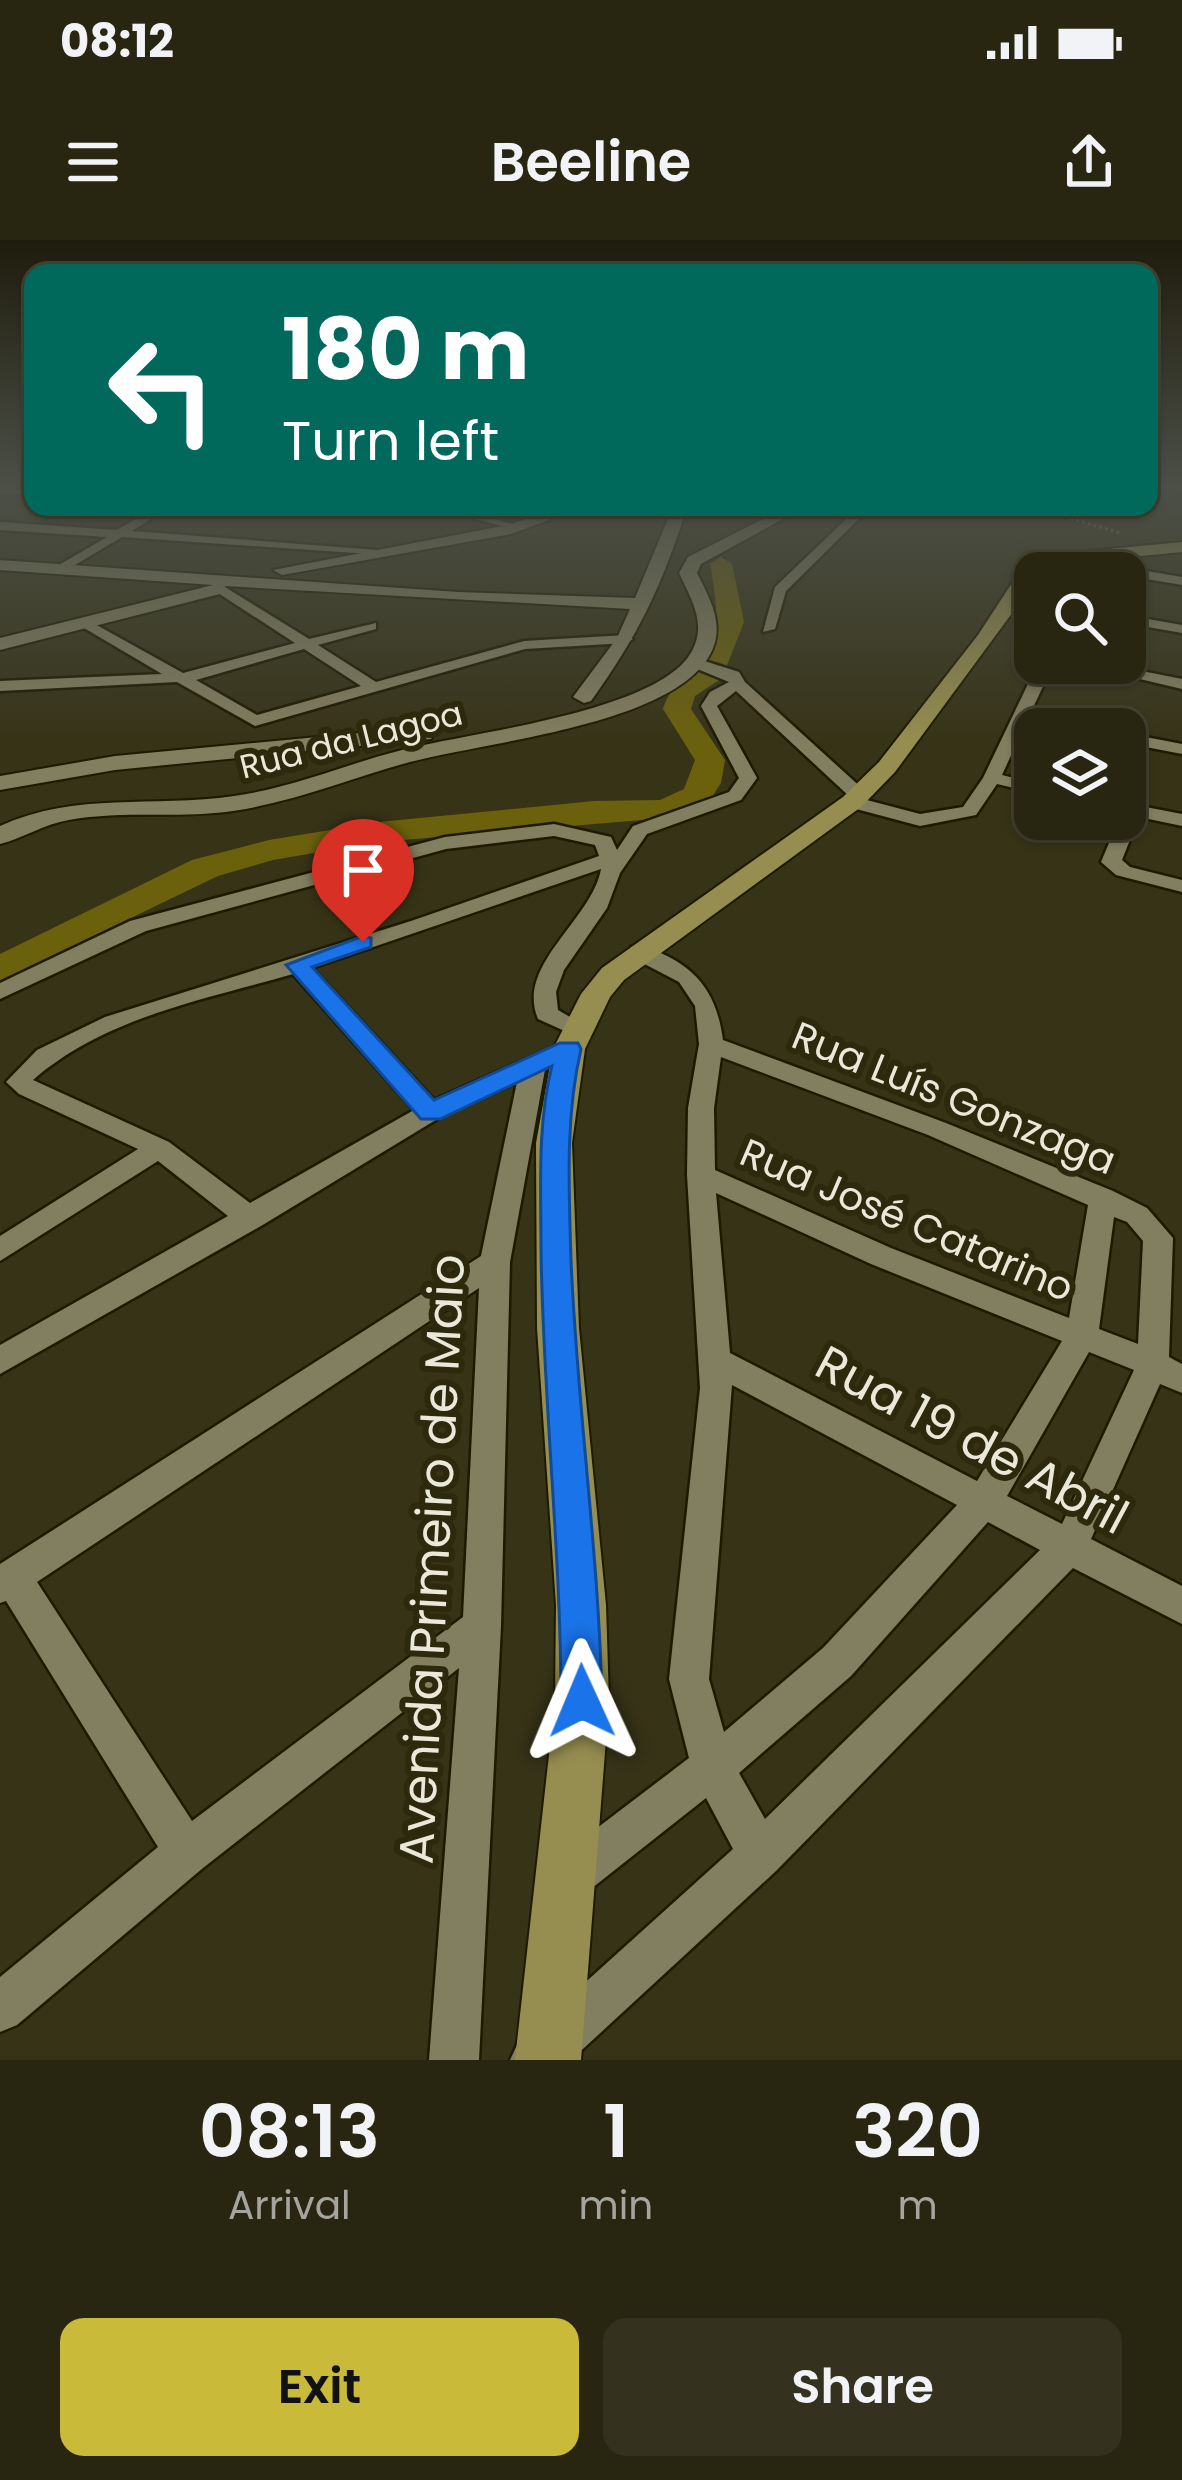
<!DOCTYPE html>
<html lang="en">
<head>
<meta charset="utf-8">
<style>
	body { margin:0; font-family:Poppins,sans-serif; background:#34321f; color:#f1f3f6; height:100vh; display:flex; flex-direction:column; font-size:45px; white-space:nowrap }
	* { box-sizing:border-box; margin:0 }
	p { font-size:39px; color:#a5a59f }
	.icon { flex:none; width:66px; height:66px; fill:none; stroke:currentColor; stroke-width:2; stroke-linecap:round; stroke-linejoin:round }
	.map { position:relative; height:1820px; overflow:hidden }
	.side { display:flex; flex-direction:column; background:#282611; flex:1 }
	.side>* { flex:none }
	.banner { position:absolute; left:24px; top:24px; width:1134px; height:252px; border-radius:24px; box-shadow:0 3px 9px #0004,0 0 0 3px #444331; background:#00695c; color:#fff; overflow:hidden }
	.buttons { position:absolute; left:1014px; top:312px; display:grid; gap:24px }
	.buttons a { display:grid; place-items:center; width:132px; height:132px; border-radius:24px; background:#282611; box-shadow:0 3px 9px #0004,0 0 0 3px #444331; font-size:60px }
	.pin { position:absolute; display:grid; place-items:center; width:102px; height:102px; color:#fff; margin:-123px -51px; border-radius:50% 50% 50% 0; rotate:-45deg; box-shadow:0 0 12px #0007 }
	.pin .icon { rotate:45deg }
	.me { position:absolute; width:132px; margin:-66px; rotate:359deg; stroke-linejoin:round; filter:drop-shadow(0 0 9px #0008) }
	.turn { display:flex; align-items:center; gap:42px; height:252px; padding:0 60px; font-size:54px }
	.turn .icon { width:156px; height:156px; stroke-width:2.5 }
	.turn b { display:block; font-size:84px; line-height:102px }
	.eta { display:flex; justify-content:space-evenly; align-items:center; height:204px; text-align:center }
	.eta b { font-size:72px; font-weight:600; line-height:84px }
	.cta { display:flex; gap:24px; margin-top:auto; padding:24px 60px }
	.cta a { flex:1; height:138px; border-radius:24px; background:#caba39; color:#111; font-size:48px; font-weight:600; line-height:138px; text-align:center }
	.cta a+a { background:#34321f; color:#f1f3f6 }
	.status { display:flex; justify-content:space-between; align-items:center; height:84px; padding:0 60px; background:#282611; direction:ltr }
	.status svg { height:33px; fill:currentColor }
	header { display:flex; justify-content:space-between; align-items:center; height:156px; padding:0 60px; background:#282611; font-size:54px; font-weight:600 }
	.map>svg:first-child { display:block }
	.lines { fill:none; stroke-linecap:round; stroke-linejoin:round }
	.river { fill:#6b610d; fill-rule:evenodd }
	.street-casing { stroke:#1e1a01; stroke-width:5 }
	.secondary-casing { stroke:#1e1a01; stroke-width:4 }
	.primary-casing { stroke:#1e1a01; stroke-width:4 }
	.path { stroke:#7b7861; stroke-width:3; stroke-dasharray:3 3; stroke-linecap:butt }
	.street { fill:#827e60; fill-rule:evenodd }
	.secondary { fill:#827e60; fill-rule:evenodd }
	.primary { fill:#968e50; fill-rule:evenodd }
	.route { fill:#1a73e8; stroke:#114b97; stroke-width:3 }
	.labels { text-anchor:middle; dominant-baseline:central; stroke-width:12; stroke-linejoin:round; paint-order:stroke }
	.far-street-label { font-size:33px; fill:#eae8d8; stroke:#2c290d }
	.street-label { font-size:39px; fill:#eae8d8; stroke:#2c290d }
	.near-street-label { font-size:48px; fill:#eae8d8; stroke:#2c290d }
</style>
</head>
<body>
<div class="status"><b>08:12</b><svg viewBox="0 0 49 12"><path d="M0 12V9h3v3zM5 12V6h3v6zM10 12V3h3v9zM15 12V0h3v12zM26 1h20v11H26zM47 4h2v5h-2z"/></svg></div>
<header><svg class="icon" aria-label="menu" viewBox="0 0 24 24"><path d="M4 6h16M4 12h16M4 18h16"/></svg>Beeline<svg class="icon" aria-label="share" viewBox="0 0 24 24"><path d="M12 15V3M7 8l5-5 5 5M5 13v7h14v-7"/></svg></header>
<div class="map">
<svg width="1182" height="1820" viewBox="0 0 1182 1820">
	<rect width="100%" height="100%" fill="#363317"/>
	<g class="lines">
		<path class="river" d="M721 317 732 324 744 382 722 438 695 456 691 469 725 520 721 543 708 563 678 577 379 602 273 620 218 636 0 741V714L192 620 269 600 379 582 594 561 660 560 684 549 695 520 663 469C670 447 677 448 694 435 726 408 716 359 710 324Z"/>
		<g class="street-casing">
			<g id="street">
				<path d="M0 249H33V255L0 254Z"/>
				<path d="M156 267H170L132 291 390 311 384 315 122 297 63 332 59 325 107 297 0 290V282L117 290Z"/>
				<path d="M338 267 464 270 512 284 506 287 464 276Z"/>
				<path d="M859 267H871L786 351 775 389 763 392 775 347Z"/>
				<path d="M1063 317 1182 337V345L1059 324Z"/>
				<path d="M220 344 309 399 376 383V389L318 405 376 442 524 401 626 395 633 399 626 403 525 409 255 486 177 442 0 451V441L162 434 79 385V379L84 378 183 433 295 403 215 351ZM304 409 361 446 257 475 196 440Z"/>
				<path d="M1125 375 1182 385V393L1125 383Z"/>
				<path d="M695 418 739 432 745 442 865 551 868 555 863 559 920 574 963 567 983 538 1038 423H1054L1030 474 1089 489 1026 483 1002 535 1035 543V553L997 544 976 575 920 586 845 566 843 562 850 557 736 451 717 466 757 538 741 560 647 594 620 633 607 668 564 730 556 752 558 770 589 788 585 793H569L538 779C515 725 592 680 601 629L312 728 434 860 560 804 569 801 581 809 545 830 510 1022 501 1386 479 1820H429L459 1428 203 1628 17 1785 0 1792V1737L158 1607 6 1361 0 1363V1324L481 1016 517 842 439 878 261 986 0 1134V1105L228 976 158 921 0 1021V996L138 909 19 854 6 842 37 810 105 777 411 681 599 616 595 605 554 596 446 609 146 691 0 759V743L130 681 445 597 554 584 611 597 617 610 633 586 729 552 739 538 701 466 710 452 729 442 690 426V420ZM293 734 414 870 250 963 169 902 33 840C105 777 204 760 293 734ZM479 1048 463 1377 192 1581 37 1342Z"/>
				<path d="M1072 423H1102L1182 439V449Z"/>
				<path d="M1125 493 1182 504V514L1125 503Z"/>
				<path d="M1125 563 1182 574V586L1139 577 1122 620 1130 627 1182 640V652L1116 635 1101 622 1119 579H1125Z"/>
				<path d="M639 705C691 721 716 747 723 800L946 883 1113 951 1147 968 1173 998 1169 1117 1182 1124V1153L1160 1144 1091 1299 1182 1346V1384L1073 1328 776 1631 571 1820H510L518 1803 733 1609 706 1558 587 1652 571 1658 555 1652 549 1636 555 1620 689 1518 669 1439 700 1148 687 935 688 868 699 804 695 766 679 742 631 717V707ZM721 817 928 895 1088 965 1069 1078 891 1008 715 930 714 868ZM716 953 871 1024 1062 1101 977 1241 730 1113ZM1114 977 1127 982 1143 1001 1138 1104 1099 1089ZM1089 1112 1134 1130 1062 1284 1007 1256ZM732 1145 957 1265 823 1408 724 1492 709 1439ZM988 1282 1040 1310 765 1579 739 1533 851 1436Z"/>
			</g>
		</g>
		<g class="secondary-casing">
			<g id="secondary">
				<path d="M562 267H584L511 294 282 335 273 330 508 285Z"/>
				<path d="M673 267H687C663 344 638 396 591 461L584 463 573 457 617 398 630 369 225 346 224 353 0 410V398L213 345 0 330V320L458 352 635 358Z"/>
				<path d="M787 267H805L701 324 697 333C711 361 727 388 708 418 665 486 484 502 410 522 351 538 294 562 233 571 179 579 123 570 69 580 44 584 24 598 0 604V586C76 551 154 568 234 556 292 548 346 524 402 510 467 493 660 472 692 411 707 384 691 358 679 333L688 317Z"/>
				<path d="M423 487 434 494 431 499 115 530 0 550V536L115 516Z"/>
			</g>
		</g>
		<g class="primary-casing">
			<path id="primary" d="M1182 302V312L1090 321 1053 333H1035V342L895 532 861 567 624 740 610 757 585 809 572 903 579 1088 606 1365 609 1461 581 1820H515L555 1461 556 1365 537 1088 536 903 553 809 581 754 602 728 843 557 879 522 978 395 1012 343 1029 329 1088 311Z"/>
		</g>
		<path class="path" d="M1030 267 1121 293"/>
		<use href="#street" class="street"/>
		<use href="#secondary" class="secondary"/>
		<use href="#primary" class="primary"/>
	</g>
	<linearGradient id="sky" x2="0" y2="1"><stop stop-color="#1e1c0d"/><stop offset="0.49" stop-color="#4c5047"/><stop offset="1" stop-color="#4c5047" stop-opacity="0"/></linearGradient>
	<rect width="1182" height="504" fill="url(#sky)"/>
	<path class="route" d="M363 696 371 698V707L312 727 434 860 560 803H578L581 809C565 878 569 949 571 1020 577 1167 599 1313 602 1461L596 1475 582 1481 567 1475 561 1461C561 1310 543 1160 541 1010 541 949 537 885 552 826L440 879H421L286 725Z"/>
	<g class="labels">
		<g class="far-street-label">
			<text transform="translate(351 500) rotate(-14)">Rua da Lagoa</text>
		</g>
		<g class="street-label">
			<text transform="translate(954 858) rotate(22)">Rua Luís Gonzaga</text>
			<text transform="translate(907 980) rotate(23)">Rua José Catarino</text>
		</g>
		<g class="near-street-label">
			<text transform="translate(972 1200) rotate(28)">Rua 19 de Abril</text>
			<text transform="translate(432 1319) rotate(-87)">Avenida Primeiro de Maio</text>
		</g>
	</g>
</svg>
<div class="buttons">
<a><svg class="icon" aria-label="search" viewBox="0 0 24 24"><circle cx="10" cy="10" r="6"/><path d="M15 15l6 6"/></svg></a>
<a><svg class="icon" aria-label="layers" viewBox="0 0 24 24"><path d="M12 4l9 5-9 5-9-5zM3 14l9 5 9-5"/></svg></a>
</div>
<div class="pin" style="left:363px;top:702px;background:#d93025"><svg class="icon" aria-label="arrive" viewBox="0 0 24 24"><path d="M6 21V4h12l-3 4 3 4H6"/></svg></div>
<svg class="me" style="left:582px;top:1461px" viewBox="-20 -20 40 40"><path d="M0-17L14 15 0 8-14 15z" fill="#1a73e8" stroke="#fff" stroke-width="4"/></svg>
<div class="banner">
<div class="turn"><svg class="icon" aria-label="left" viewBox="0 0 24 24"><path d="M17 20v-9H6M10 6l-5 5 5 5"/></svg><div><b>180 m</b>Turn left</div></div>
</div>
</div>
<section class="side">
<div class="eta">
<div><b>08:13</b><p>Arrival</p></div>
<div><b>1</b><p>min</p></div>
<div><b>320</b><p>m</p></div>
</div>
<div class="cta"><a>Exit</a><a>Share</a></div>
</section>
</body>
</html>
